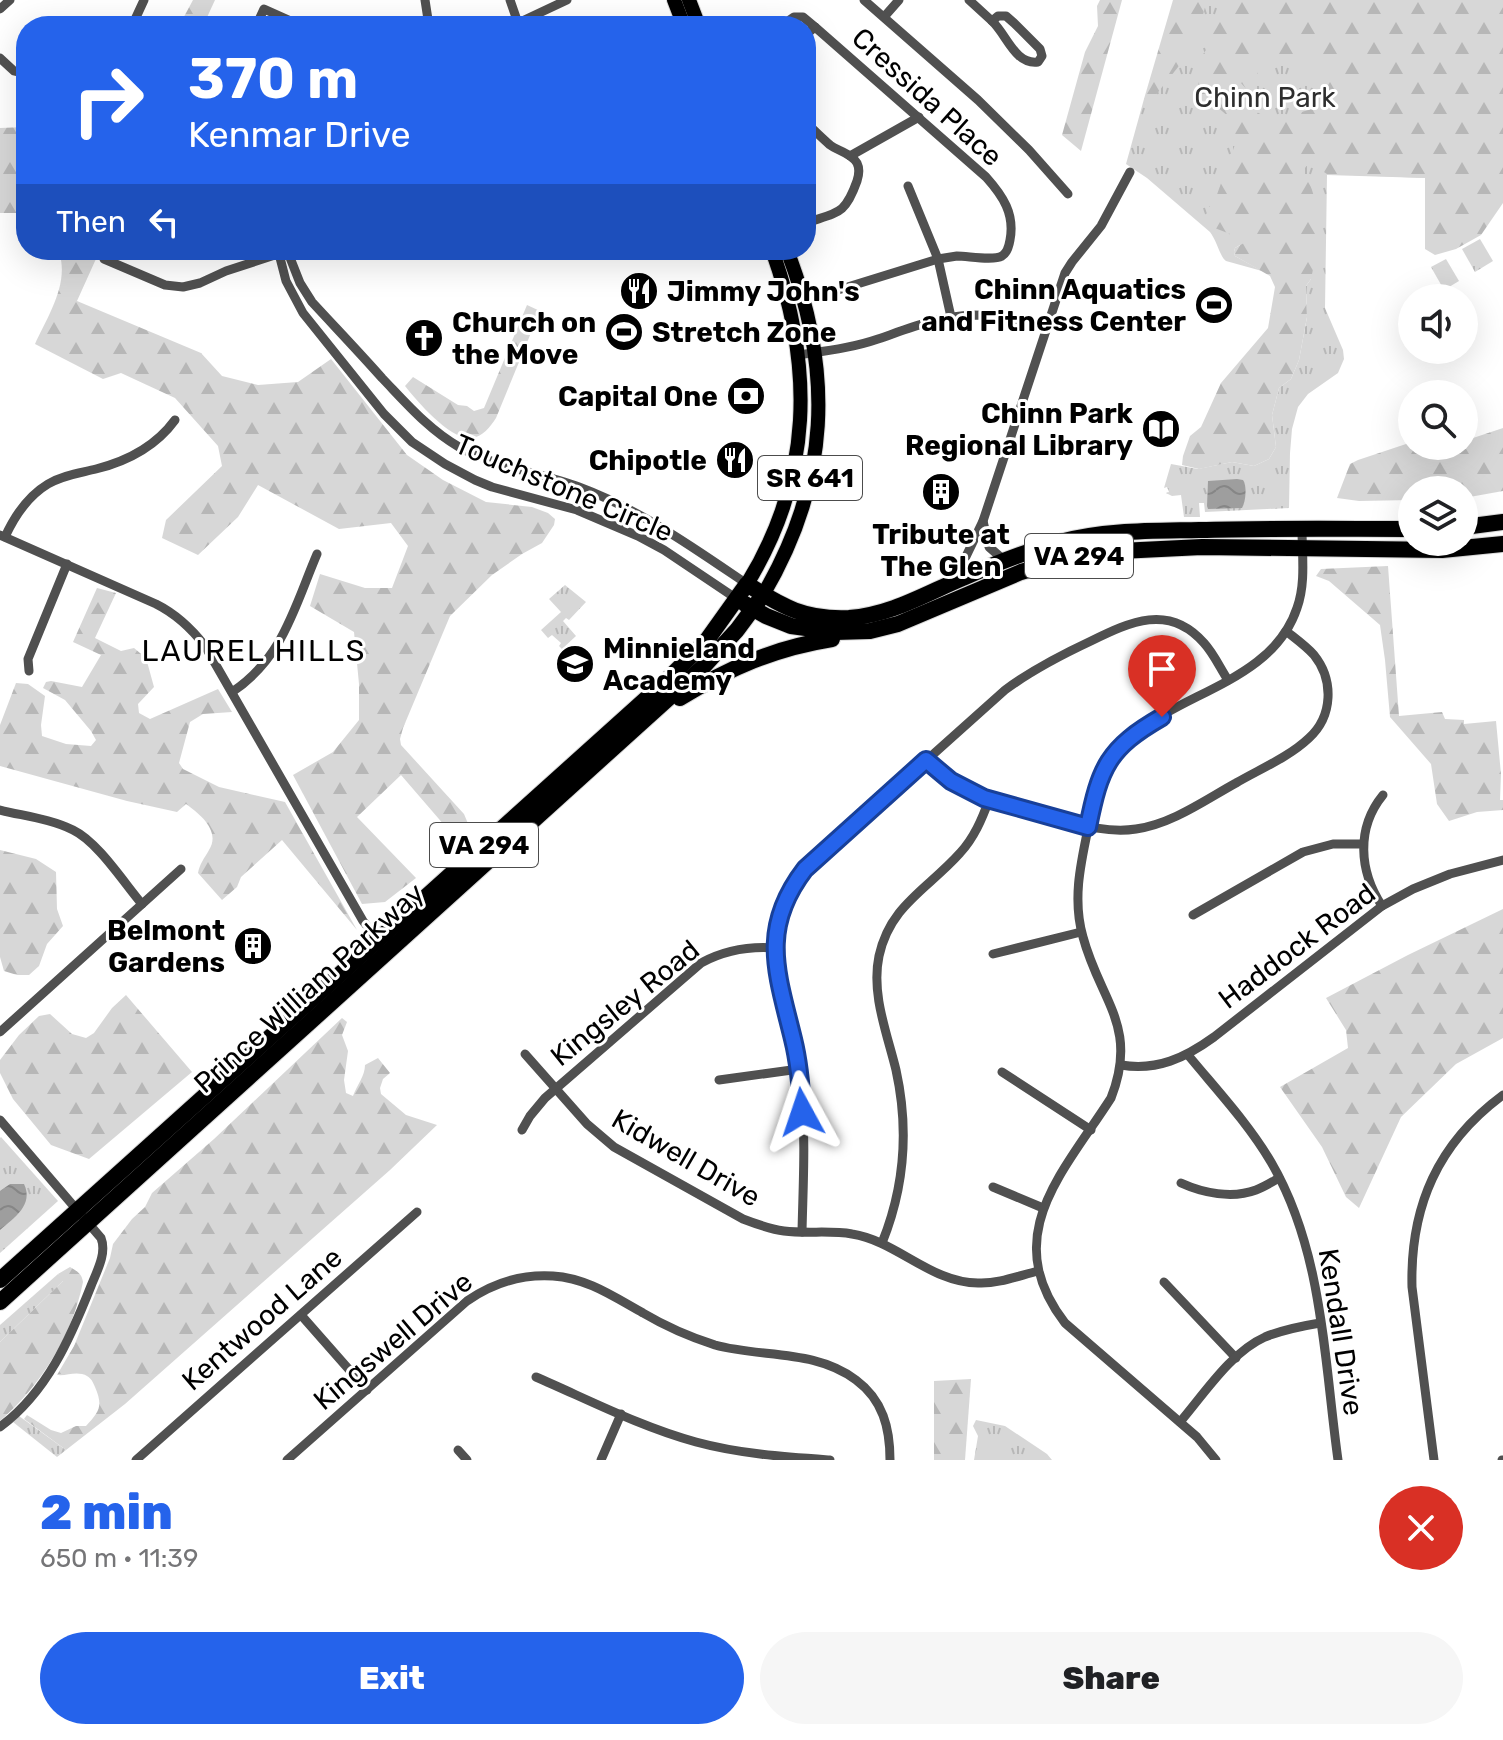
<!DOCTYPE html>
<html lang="en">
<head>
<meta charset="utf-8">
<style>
	body { margin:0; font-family:Rubik,sans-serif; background:#f6f6f6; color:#202124; height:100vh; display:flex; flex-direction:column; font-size:30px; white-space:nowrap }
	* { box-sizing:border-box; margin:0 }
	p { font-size:26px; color:#757577 }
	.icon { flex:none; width:44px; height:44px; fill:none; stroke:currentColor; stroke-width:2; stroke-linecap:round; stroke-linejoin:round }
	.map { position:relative; height:1460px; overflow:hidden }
	.sheet { display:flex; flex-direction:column; background:#fff; flex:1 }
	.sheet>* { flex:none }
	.top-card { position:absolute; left:16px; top:16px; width:800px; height:244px; border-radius:32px; box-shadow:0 8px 32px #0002; background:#2563eb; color:#fff; overflow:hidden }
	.buttons { position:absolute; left:1398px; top:284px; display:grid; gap:16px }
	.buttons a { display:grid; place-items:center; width:80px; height:80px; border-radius:50%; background:#fff; box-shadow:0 8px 32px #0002; font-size:40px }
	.pin { position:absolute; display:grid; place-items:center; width:68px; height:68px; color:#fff; margin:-82px -34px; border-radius:50% 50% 50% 0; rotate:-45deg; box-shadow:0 0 8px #0007 }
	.pin .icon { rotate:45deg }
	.me { position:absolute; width:88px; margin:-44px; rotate:355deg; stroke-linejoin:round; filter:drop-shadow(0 0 6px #0008) }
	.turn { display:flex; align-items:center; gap:28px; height:168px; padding:0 40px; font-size:36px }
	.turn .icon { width:104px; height:104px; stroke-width:2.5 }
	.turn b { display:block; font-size:56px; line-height:68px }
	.then { display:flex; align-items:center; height:76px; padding:0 40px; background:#0003; gap:16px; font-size:30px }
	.round { display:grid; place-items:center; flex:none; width:84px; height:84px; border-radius:42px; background:#f6f6f6 }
	.summary { display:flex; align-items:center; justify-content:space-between; height:136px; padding:0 40px }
	h1 { font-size:48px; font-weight:800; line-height:60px; color:#2563eb }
	.action { display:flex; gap:16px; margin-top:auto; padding:16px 40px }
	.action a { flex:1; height:92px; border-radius:48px; background:#2563eb; color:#fff; font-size:32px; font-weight:800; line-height:92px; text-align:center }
	.action a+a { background:#f6f6f6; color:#202124 }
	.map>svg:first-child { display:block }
	.grass { fill:url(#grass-tufts) }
	.forest { fill:url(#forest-firs); fill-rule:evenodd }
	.water { fill:url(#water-waves) }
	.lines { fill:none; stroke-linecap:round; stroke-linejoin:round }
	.primary-casing { stroke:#dbdbdb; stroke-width:16 }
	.highway-casing { stroke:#dbdbdb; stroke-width:18 }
	.street { stroke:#505050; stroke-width:9 }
	.primary { stroke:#000; stroke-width:14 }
	.highway { stroke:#000; stroke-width:16 }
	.route-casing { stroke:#184099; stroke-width:20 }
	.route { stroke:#2563eb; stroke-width:14 }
	.labels { text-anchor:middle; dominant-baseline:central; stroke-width:6; stroke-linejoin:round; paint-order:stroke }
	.shield { fill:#fff; stroke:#4c4c4c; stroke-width:2 }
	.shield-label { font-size:26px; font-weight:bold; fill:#000 }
	.street-label { font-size:28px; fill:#000; stroke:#fff }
	.park-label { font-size:28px; fill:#2e2e2e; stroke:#fff }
	.poi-label { font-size:28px; font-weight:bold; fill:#000; stroke:#fff; text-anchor:end }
	.neighbourhood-label { font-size:30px; letter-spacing:2px; fill:#000; stroke:#fff }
</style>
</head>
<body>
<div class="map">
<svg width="1503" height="1460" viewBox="0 0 1503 1460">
	<defs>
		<pattern id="grass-tufts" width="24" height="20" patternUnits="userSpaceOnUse" patternTransform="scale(2)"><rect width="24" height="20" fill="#d7d7d7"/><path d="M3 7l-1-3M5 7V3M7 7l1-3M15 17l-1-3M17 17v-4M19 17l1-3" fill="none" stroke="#b7b7b7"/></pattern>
		<pattern id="forest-firs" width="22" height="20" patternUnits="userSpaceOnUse" patternTransform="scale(2)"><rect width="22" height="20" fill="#d7d7d7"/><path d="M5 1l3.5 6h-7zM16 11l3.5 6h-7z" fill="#b7b7b7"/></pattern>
		<pattern id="water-waves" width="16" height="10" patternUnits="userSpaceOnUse" patternTransform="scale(2)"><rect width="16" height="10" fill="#9e9e9e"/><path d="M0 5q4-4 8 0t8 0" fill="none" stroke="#868686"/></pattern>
	</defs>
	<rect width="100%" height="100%" fill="#fff"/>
	<g class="grass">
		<path d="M1194 0H1503L1425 245V178L1327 175 1325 308 1343 350 1344 359 1338 373 1308 394 1298 407 1292 429 1290 453 1289 508 1205 512 1204 503H1199L1200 517H1184L1181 495 1172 496 1166 493 1169 492 1167 487 1164 488 1171 464 1198 469 1232 462 1254 466 1269 459 1276 447 1272 415 1279 388 1291 379 1299 360 1307 317 1306 286 1311 279 1240 245 1235 248 1234 252 1235 256 1262 271 1226 261C1220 257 1217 241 1210 232L1147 178 1126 164 1144 99 1179 50Z"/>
		<path d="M1480 239 1493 261 1475 272 1462 249Z"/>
		<path d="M1446 259 1459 281 1444 290 1431 267Z"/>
		<path d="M565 585 586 602 569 620 566 618 563 621 576 636 562 649 559 646 561 643 552 635 548 638 541 630 561 612 549 599Z"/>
		<path d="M1 1137 58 1201 0 1253V1138Z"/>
		<path d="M58 1274 64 1280 0 1342V1325Z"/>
		<path d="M19 1416 66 1450 57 1457 13 1422Z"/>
		<path d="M976 1420 1005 1426 1047 1454 1052 1460H974L978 1436 973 1426Z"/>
	</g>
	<g class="forest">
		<path d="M193 0H215L203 26H179Z"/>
		<path d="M1100 0H1122L1081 151 1062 135 1085 52 1098 26 1097 6Z"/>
		<path d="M1173 0H1207L1197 36 1190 52 1151 101 1146 103 1144 99Z"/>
		<path d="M1225 0H1503V203L1481 235 1456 249 1435 255 1425 249V178L1327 174 1312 164H1308L1305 168V174L1309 180 1315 200 1318 245 1311 279 1306 286 1307 317 1299 360 1291 379 1279 388 1272 415 1276 447 1269 459 1254 466 1232 462 1199 469 1182 465 1183 456 1190 436 1201 427 1221 383 1268 328 1275 287 1270 276 1235 256 1234 252 1235 248 1244 243 1243 239 1207 225 1204 221 1209 207 1215 200 1237 139 1230 118 1199 91 1197 63 1206 50ZM1267 57H1287L1316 62 1323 98 1315 108 1275 120 1266 117 1238 102 1220 85 1223 76H1232L1240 82 1251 94 1256 90 1258 69Z"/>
		<path d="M26 127V213H0V128Z"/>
		<path d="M58 250H100L77 301 201 353 222 376 258 385 298 382 331 359 407 455 443 480 486 502 532 507 548 513 555 519 554 525 542 543 522 554 492 575 450 616 403 728 400 739 401 745 464 814 469 826 466 833 459 837 451 833 401 775 357 817 416 878 385 902 362 904 293 775 333 752 359 720V684L354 632 310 606 320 574 365 588H392L408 546 391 523 339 529 258 485 238 517 198 555 162 538 166 520 222 466 218 446 175 398 121 373 103 379 35 344C48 316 71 281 58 250Z"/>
		<path d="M527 305 540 311 496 418C490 427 483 437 471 438 450 440 417 401 405 386L413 377 458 405 467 406 474 411 484 408Z"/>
		<path d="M1503 428V491L1464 498V490H1412V500L1359 501 1337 498 1350 464 1358 460 1412 442V446H1464V441Z"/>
		<path d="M1388 566 1399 716 1442 712 1445 719 1464 720V724L1496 721 1501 774 1500 800H1503V810L1477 812 1449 821 1437 804 1431 764 1390 717 1385 660 1380 625 1329 581 1316 576 1321 569Z"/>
		<path d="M97 588 116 593 95 638 121 651 134 648 146 658 154 687 138 704 139 713 150 719 218 689 232 712 203 714 190 722 179 763 183 769 219 787 285 802 357 930 282 840 241 877 237 887 222 900 198 873C200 863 204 859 209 850 221 831 200 814 186 804L177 812 127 801 0 766V725L16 683 28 684 45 696 41 725 42 736 66 744 91 746 96 740 91 731 65 700 43 688 46 682 51 681 82 687 101 655 73 642Z"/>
		<path d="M0 850 36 859 56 872 57 909 63 926 47 944 39 966 29 975H17L4 971 0 957Z"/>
		<path d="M1503 909V1038L1456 1064 1401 1117 1359 1208 1346 1197 1322 1147 1280 1087 1348 1048 1346 1030 1326 998 1408 955Z"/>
		<path d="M126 995 192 1072 89 1159 51 1145 13 1099 0 1073V1060L19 1035 39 1016 50 1014 72 1034 86 1038 94 1033 112 1008Z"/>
		<path d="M342 1018 347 1022 342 1035 348 1051 344 1080 346 1093 353 1096C357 1085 365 1076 365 1065L378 1058 390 1073 383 1079 380 1088 381 1094 406 1115 437 1125 390 1170 125 1404 66 1450 24 1419 27 1415 51 1430 61 1433 76 1426H86C100 1411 103 1406 95 1387 92 1380 90 1376 82 1374 73 1372 66 1376 57 1375L74 1346 110 1258 113 1244 132 1219 145 1207 152 1193 214 1139Z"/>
		<path d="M70 1267C77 1271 82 1274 83 1282 72 1336 41 1385 0 1421V1342L63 1281 58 1274Z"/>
		<path d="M971 1379 965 1460H934V1381Z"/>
	</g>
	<g class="water">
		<path d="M1237 479 1243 480C1247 485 1246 501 1242 508L1208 509 1207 506 1208 481Z"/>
		<path d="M10 1184H24C34 1205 14 1218 0 1230V1191Z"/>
	</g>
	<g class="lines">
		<g class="primary-casing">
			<g id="primary">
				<path d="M674 0 684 26"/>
				<path d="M689 0 699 26"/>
				<path d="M747 584C813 476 814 367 772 250"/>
				<path d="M763 595C830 481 834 372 787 250"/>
			</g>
		</g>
		<g class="highway-casing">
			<g id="highway">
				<path d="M1464 527 1503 522"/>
				<path d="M745 604 766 616 791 626 835 632 870 631 898 624 1021 572 1076 556 1120 551 1202 547 1442 550 1503 544"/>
				<path d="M680 698C729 668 775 648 832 639"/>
				<path d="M0 1280 667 680 707 640 747 584C782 607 806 620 849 618 891 615 925 594 963 578 994 564 1027 551 1060 542 1105 530 1152 531 1199 530 1270 528 1341 529 1412 529"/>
				<path d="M0 1302 703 667 737 630 763 595"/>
			</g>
		</g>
		<g class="street">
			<path d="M425 0 429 26"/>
			<path d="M510 0 519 26"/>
			<path d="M864 0 978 100 1029 150 1068 194"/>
			<path d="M969 0 992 21"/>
			<path d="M0 9 10 0"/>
			<path d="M998 16H1006L1014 23 1040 49 1042 56 1038 62C1015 65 1007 35 992 21Z"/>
			<path d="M884 17 899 0"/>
			<path d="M518 23 567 0"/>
			<path d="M132 26 144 0"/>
			<path d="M256 26 264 9 302 26"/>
			<path d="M781 26 794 17H803L815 27 806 35"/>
			<path d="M815 27 986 177C1003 196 1015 214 1010 240 1009 246 1007 253 1002 256 993 261 968 256 957 256 951 257 944 258 938 259L825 294"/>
			<path d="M0 58 14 71 26 74"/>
			<path d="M806 123C814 130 822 138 830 145 838 151 851 153 857 163 860 169 859 175 857 181 845 215 838 212 806 223"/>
			<path d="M850 156 919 117"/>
			<path d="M908 186 938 259 951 317"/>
			<path d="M278 250 286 281 303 313 384 414 412 442 445 464 475 480 492 487 577 510 638 536 664 550 737 599"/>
			<path d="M287 250 300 283 312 302C335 327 359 352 382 378 406 403 428 429 459 447 497 468 539 472 579 487 641 510 694 548 747 584"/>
			<path d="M104 259 165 285 183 287 200 283 226 271 284 252"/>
			<path d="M799 355C825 351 852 348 878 339 910 328 939 316 973 315 998 315 1022 320 1046 327"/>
			<path d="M983 521 989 547 1005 561"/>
			<path d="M0 535 156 604C176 614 191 628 205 646L363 921 380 942"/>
			<path d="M5 537C15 515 28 496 48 484 63 475 80 473 96 469 128 461 156 446 175 420"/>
			<path d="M953 579 959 571 983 521 1065 273 1072 262 1101 226 1130 172"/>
			<path d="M29 671 28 659 67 564"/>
			<path d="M232 692C283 658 294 608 317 554"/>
			<path d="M926 760C938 771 950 781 965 789 988 802 1015 808 1040 814 1072 822 1104 834 1136 829 1172 824 1205 800 1236 783 1260 769 1289 757 1309 738 1333 716 1334 680 1314 655 1306 646 1296 639 1286 631"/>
			<path d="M0 810C24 816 51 819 73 830 98 842 124 883 142 904"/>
			<path d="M1382 906C1359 871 1356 828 1383 795"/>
			<path d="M1193 915 1303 852 1333 844H1363"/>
			<path d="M993 954 1081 932"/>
			<path d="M0 1032 181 869"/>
			<path d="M525 1054 587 1124 614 1147 743 1219C756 1224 770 1229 784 1231 807 1234 830 1230 852 1234 897 1241 931 1283 978 1283 998 1284 1018 1276 1038 1271"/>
			<path d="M1188 1055C1216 1089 1248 1123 1271 1162 1323 1251 1324 1359 1338 1460"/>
			<path d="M1121 1065C1157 1071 1185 1058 1214 1037L1382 906 1413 889 1450 874 1503 860"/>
			<path d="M1002 1072 1091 1130"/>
			<path d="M719 1080 799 1069"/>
			<path d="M0 1120 101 1238C107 1253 97 1271 91 1286 70 1339 47 1392 0 1427"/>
			<path d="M522 1130 530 1116 545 1098 701 963C725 950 748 946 775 948"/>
			<path d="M1181 1183C1203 1193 1232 1199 1256 1190 1264 1187 1272 1182 1279 1178"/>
			<path d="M993 1187 1043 1208"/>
			<path d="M802 1232C803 1185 806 1138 801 1091 799 1075 797 1059 794 1043 780 974 757 933 805 869L1005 690C1032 670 1061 655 1091 641 1130 622 1169 603 1204 643 1214 654 1220 668 1228 680"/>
			<path d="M882 1243C905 1186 909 1129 896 1070 887 1033 871 994 879 956 890 905 928 889 960 853 974 838 982 819 989 800"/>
			<path d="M1164 1282 1236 1358"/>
			<path d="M301 1315 367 1390"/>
			<path d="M536 1377C589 1400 641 1427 696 1442 740 1454 786 1457 830 1460"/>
			<path d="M1180 1422C1204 1394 1231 1352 1265 1337 1282 1330 1302 1326 1320 1323"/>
			<path d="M458 1450 467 1460"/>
			<path d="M136 1460 417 1212"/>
			<path d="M287 1460 467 1301C493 1283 522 1274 553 1276 587 1278 614 1297 643 1313 665 1326 690 1337 715 1345 762 1358 815 1349 856 1380 883 1400 890 1428 890 1460"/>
			<path d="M601 1460 621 1414"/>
			<path d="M1216 1460 1197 1437 1065 1323C998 1236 1063 1173 1111 1098 1139 1026 1100 1001 1083 937 1072 899 1081 862 1089 824 1092 808 1094 792 1100 777 1137 693 1267 698 1297 608 1306 583 1302 555 1302 529"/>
			<path d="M1434 1460 1412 1287C1410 1206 1438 1143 1503 1095"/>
			<path d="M1502 1460H1503"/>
		</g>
		<use href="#primary" class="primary"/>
		<use href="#highway" class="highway"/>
	</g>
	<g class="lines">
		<g class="route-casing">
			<path id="route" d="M802 1112C801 1087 799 1063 793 1039 777 973 759 929 805 869L926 760 951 781 984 798 1088 827C1100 767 1108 748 1162 717"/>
		</g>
		<use href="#route" class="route"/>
	</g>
	<defs>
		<g id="restaurant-disc" transform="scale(2)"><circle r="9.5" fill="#000" stroke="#fff"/><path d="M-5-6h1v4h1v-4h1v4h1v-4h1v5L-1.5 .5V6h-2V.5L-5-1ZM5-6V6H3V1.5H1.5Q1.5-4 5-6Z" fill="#fff"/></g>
		<g id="stadium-disc" transform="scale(2)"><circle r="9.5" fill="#000" stroke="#fff"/><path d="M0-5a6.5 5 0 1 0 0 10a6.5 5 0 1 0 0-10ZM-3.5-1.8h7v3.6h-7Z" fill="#fff"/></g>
		<g id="church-disc" transform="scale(2)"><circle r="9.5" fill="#000" stroke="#fff"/><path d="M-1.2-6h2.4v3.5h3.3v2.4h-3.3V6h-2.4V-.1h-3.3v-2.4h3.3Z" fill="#fff"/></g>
		<g id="bank-disc" transform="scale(2)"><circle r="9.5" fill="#000" stroke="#fff"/><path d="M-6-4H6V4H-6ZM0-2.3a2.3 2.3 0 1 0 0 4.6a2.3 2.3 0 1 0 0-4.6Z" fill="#fff"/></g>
		<g id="library-disc" transform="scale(2)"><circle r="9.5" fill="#000" stroke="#fff"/><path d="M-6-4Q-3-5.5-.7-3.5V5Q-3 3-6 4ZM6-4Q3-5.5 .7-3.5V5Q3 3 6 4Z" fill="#fff"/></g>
		<g id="building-disc" transform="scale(2)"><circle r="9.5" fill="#000" stroke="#fff"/><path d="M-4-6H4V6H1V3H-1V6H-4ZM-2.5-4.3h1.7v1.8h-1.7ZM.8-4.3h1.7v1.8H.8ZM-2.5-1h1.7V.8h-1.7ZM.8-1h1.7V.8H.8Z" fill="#fff"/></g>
		<g id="school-disc" transform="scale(2)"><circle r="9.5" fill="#000" stroke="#fff"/><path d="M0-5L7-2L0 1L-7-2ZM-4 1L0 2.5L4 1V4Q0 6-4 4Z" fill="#fff"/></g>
	</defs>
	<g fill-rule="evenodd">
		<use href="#restaurant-disc" x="639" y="291"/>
		<use href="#stadium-disc" x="1214" y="305"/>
		<use href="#stadium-disc" x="624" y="332"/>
		<use href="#church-disc" x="424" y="338"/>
		<use href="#bank-disc" x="746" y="396"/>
		<use href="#library-disc" x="1161" y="429"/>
		<use href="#restaurant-disc" x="735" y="460"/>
		<use href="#building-disc" x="941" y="492"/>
		<use href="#school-disc" x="575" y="664"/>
		<use href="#building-disc" x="253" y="946"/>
	</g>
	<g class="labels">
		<g class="shield">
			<rect x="758" y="456" width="104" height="44" rx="6"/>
			<rect x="1025" y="534" width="108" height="44" rx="6"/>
			<rect x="430" y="823" width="108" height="44" rx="6"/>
		</g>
		<g class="shield-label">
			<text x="810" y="478">SR 641</text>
			<text x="1079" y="556">VA 294</text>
			<text x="484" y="845">VA 294</text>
		</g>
		<g class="street-label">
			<text transform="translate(927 97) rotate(42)">Cressida Place</text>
			<text transform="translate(564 488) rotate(23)">Touchstone Circle</text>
			<text transform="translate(1297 946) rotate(-37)">Haddock Road</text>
			<text transform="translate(309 988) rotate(-42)">Prince William Parkway</text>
			<text transform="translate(625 1003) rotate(-39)">Kingsley Road</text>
			<text transform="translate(686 1158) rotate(30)">Kidwell Drive</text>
			<text transform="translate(262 1319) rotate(-41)">Kentwood Lane</text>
			<text transform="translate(1341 1332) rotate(81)">Kendall Drive</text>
			<text transform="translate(393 1341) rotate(-40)">Kingswell Drive</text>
		</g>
		<g class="park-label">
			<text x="1265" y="97">Chinn Park</text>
		</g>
		<g class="poi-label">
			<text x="1186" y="289">Chinn Aquatics<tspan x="1186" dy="32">and Fitness Center</tspan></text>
			<text x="667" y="291" text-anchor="start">Jimmy John's</text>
			<text x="452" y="322" text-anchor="start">Church on<tspan x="452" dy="32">the Move</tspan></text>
			<text x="652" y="332" text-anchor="start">Stretch Zone</text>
			<text x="718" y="396">Capital One</text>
			<text x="1133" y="413">Chinn Park<tspan x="1133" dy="32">Regional Library</tspan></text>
			<text x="707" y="460">Chipotle</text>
			<text x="941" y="534" text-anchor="middle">Tribute at<tspan x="941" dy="32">The Glen</tspan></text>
			<text x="603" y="648" text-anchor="start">Minnieland<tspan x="603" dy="32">Academy</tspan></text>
			<text x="225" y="930">Belmont<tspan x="225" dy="32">Gardens</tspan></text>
		</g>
		<g class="neighbourhood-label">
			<text x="254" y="651">LAUREL HILLS</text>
		</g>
	</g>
</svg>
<div class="buttons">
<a><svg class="icon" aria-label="sound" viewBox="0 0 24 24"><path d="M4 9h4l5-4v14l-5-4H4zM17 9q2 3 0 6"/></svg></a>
<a><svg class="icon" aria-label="search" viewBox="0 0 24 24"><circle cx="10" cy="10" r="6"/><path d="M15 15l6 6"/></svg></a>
<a><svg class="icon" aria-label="layers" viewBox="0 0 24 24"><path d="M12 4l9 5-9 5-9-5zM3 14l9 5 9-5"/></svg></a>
</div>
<div class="pin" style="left:1162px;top:717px;background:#d93025"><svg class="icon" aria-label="arrive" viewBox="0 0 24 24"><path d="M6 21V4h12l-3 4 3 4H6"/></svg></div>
<svg class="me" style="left:802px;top:1112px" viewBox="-20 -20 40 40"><path d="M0-17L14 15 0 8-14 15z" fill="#2563eb" stroke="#fff" stroke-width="4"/></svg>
<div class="top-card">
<div class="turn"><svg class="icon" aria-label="right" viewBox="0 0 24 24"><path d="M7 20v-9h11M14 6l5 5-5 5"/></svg><div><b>370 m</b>Kenmar Drive</div></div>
<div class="then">Then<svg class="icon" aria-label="left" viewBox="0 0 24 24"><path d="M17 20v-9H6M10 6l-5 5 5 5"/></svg></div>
</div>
</div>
<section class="sheet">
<div class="summary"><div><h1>2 min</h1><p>650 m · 11:39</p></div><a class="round" style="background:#d93025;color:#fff"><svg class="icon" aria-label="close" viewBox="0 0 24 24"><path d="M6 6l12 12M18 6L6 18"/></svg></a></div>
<div class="action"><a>Exit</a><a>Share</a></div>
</section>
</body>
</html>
